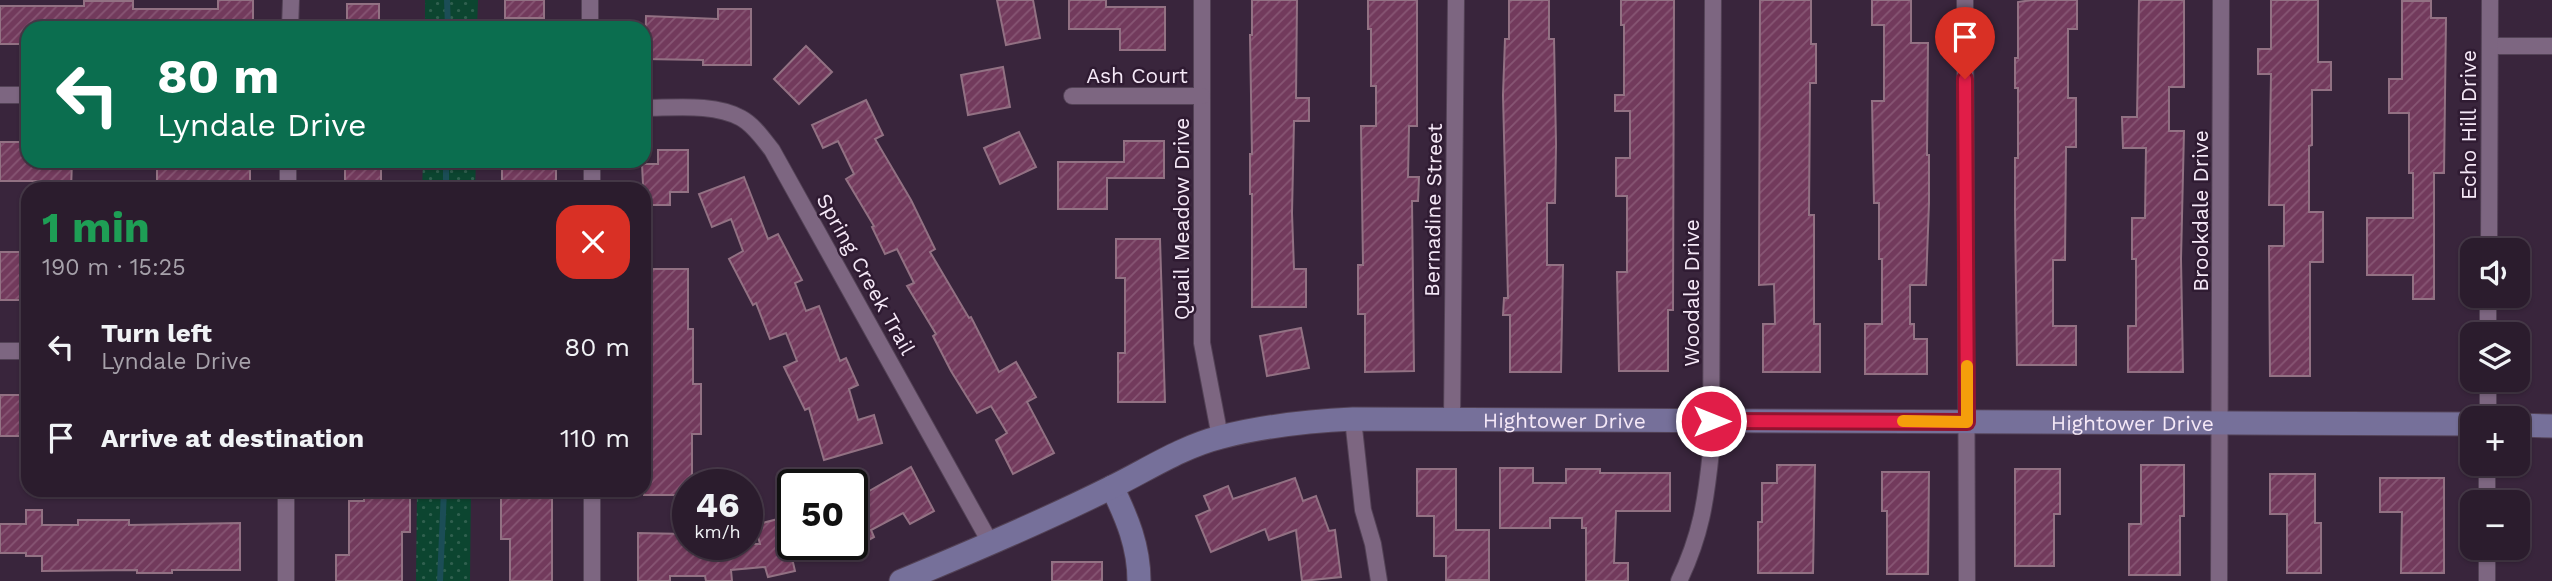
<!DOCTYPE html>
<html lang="en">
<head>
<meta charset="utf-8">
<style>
	body { margin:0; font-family:"Work Sans",sans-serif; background:#372939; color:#f1f3f6; height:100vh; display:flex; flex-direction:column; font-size:26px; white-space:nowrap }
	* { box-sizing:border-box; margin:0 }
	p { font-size:23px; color:#a6a1aa }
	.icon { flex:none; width:38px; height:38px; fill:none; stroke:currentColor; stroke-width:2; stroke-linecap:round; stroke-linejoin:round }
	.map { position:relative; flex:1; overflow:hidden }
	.drawer { position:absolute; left:21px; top:182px; width:630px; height:315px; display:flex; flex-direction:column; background:#2b1c2d; border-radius:21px; box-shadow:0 2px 5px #0004,0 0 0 2px #473a49 }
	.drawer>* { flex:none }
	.hud { position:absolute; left:21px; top:21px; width:630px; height:147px; border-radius:21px; box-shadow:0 2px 5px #0004,0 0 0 2px #473a49; background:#0b6e4f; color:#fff; overflow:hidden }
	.fabs { position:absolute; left:2460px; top:238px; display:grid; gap:14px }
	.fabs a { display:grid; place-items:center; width:70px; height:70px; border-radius:14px; background:#2b1c2d; box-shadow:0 2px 5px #0004,0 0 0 2px #473a49; font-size:35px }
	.speed { position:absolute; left:672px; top:469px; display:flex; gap:14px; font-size:35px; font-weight:700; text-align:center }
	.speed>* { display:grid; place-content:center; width:91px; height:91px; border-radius:50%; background:#2b1c2d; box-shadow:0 2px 5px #0004,0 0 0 2px #473a49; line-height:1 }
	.speed small { font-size:18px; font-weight:400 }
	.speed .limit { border:4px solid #111; border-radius:10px; background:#fff; color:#111 }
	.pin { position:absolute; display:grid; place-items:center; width:60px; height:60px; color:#fff; margin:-72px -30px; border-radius:50% 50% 50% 0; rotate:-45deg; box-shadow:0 0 7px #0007 }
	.pin .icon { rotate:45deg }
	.me { position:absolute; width:77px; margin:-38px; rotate:90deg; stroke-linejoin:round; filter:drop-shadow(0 0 5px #0008) }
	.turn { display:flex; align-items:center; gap:24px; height:147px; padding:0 21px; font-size:32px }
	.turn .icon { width:91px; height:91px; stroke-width:2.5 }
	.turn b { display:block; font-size:49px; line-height:60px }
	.round { display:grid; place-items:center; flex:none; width:74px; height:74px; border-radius:21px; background:#372939 }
	.head { display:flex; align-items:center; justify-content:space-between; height:119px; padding:0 21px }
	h1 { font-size:42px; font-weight:700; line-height:52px; color:#1e9e55 }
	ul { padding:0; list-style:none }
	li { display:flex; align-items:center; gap:21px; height:91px; padding:0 21px }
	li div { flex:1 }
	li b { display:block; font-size:26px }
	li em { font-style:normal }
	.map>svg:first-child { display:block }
	.grass { fill:url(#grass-dots) }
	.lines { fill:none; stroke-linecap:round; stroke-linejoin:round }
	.stream { stroke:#1b4d56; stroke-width:6 }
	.building { fill:url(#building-hatch); stroke:#927183; stroke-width:2 }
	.street-casing { stroke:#534256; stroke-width:18 }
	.secondary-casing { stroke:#534256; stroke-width:25 }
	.street { stroke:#7d6681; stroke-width:16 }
	.secondary { stroke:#76709a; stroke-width:23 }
	.route-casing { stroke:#92132f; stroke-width:18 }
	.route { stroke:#e11d48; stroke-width:12 }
	.slow { stroke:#f59e0b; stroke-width:12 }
	.labels { text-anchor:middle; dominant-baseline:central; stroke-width:5; stroke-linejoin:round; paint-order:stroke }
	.street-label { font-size:21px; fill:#f5e8f7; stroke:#2f1b32 }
</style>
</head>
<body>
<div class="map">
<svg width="2552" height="581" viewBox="0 0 2552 581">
	<defs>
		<pattern id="grass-dots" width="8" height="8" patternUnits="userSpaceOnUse" patternTransform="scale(1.75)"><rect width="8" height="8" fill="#0c4530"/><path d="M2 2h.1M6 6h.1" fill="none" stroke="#30604f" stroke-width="1.8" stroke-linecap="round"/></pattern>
		<pattern id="building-hatch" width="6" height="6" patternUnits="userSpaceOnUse" patternTransform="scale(1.75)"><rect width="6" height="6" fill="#723a5c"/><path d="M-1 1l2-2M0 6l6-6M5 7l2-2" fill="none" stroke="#875674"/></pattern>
	</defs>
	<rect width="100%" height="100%" fill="#39253c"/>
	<g class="grass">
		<path d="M425 0H478L477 28H425Z"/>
		<path d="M423 161H476L475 189H422Z"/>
		<path d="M417 490H471L470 581H416Z"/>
	</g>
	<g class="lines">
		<g class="stream">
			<path d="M447 0 448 28"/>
			<path d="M446 189V161"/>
			<path d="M440 581 444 490"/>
		</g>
	</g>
	<g class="building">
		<path d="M218 0H253V28H28V44H0V6H84V1H133V9H218Z"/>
		<rect x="505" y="0" width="39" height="18"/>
		<path d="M997 0H1033L1040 38 1006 45Z"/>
		<path d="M1069 0H1106V7H1165V50H1120V29H1069Z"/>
		<path d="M1252 0H1297L1296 98H1309V121H1294L1292 213 1294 269H1306V307H1252V194H1250V154H1252L1250 35H1252Z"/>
		<path d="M1368 0H1417V126H1409L1408 177H1419L1418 201H1412L1414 371 1365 372V314H1358V265H1363L1361 126H1376V86H1371V29H1368Z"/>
		<path d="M1509 0H1549V39H1554L1556 144 1555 203H1547V265H1563L1561 372H1510V315H1503L1504 298H1508L1503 95 1505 39H1509Z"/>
		<path d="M1621 0H1674L1673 310H1668V371H1619L1617 272H1627V196H1616V158H1630V111H1615V95H1624V25H1621Z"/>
		<path d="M1760 0H1811V44H1816V83H1810L1809 215H1814V324H1820V372H1763V324H1775L1774 284 1759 285Z"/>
		<path d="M1872 0H1911V43H1928L1927 155H1929V203L1926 285H1910V324H1914V339H1927V374H1865V324H1882V259H1879V203H1874L1872 101H1884V25H1872Z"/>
		<path d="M2032 0H2077V29H2068V98H2076V147H2066L2065 260H2053V326H2076V365H2017L2015 210V158H2018V88H2015V58H2018V2Z"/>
		<path d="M2139 0H2184V87H2169V131H2184L2181 259 2183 372H2128V326H2136V259H2132V218H2145L2146 148H2123L2122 117H2137Z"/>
		<path d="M2271 0H2318V62H2331V90H2312V145L2309 146V212H2323V262H2310V376H2270L2269 246H2284V205H2269L2271 74H2258V49H2271Z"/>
		<path d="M2402 1H2431V18H2446L2444 173H2434V299H2413V275H2367V218H2413V173H2409V113H2389V79H2402Z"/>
		<rect x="347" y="4" width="32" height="24"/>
		<path d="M718 9H751V65H703V60L645 59 646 16 718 19Z"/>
		<path d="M806 46 832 72 799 104 774 79Z"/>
		<path d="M1003 67 1010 107 968 115 961 75Z"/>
		<path d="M866 100 883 135 875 139 911 200 935 249 930 252 969 318 971 317 999 372 1016 362 1036 397 1027 402 1054 453 1013 474 996 440 1007 433 991 406 977 413 951 371 933 336 936 334 907 286 914 283 897 249 885 254 872 227 874 226 846 179 854 174 838 141 823 148 812 125Z"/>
		<path d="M1019 132 1036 167 1000 184 984 148Z"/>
		<path d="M1124 141H1164V178H1107V209H1058V162H1124Z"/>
		<path d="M0 142H28V161H72L71 189H41V181H0Z"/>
		<path d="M658 150H688V192H670V205H644L642 164H658Z"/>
		<path d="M157 161H250V183L157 182Z"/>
		<rect x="345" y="161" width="36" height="28"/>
		<rect x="502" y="161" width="54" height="28"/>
		<path d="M744 177 768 239 778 234 802 280 795 283 806 311 819 306 840 361 846 358 858 385 849 389 858 420 874 415 882 443 824 460 809 408 805 410 784 367 797 361 786 333 770 339 756 303 753 305 729 259 743 251 731 219 712 227 699 194Z"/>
		<path d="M1116 239H1160L1165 402H1118V353H1125V278H1116Z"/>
		<rect x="0" y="252" width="28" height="48"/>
		<path d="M644 269H688V329H693V384H701V434H692V485H688V495H644V416H646Z"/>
		<path d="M1301 328 1309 368 1267 376 1260 336Z"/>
		<rect x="0" y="395" width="28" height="41"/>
		<path d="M1777 465H1815L1813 573H1758V522H1762V483H1777Z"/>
		<path d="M2141 465H2184V516H2180V575H2129V524H2141Z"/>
		<path d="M911 467 934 511 910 524 903 513 871 530 874 537 852 549V501Z"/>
		<path d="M1500 468H1533V483H1566V469H1600V473H1670V511H1616L1614 563H1628V581H1586V528H1582V518H1550V528H1500Z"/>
		<path d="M1417 469H1456V530H1489V580H1446V556H1434V516H1417Z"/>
		<path d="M2015 469H2060V514H2054V566H2015Z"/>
		<path d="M1882 472H1929L1928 574H1887V511H1882Z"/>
		<path d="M2270 474H2315V523H2321V573H2287V514H2270Z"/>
		<path d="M1295 478 1303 501 1316 496 1329 531 1335 530 1341 577 1302 581 1296 530 1269 540 1265 529 1211 552 1196 516 1210 510 1204 496 1228 486 1233 499Z"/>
		<path d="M2380 478H2444V573H2401L2402 512H2380Z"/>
		<path d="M364 490H410V532H402V581H336V555H349V501H364Z"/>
		<path d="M501 490H552V581H510V539H501Z"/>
		<path d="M26 510H42V525H78V520H129V525L240 523V570H172V573H137V570L42 571V556H26V553H0V524H26Z"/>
		<path d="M793 515 791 554 795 571 768 577 765 567 731 570 732 581H706L705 576H670V581H638V533L686 534V544H760L755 525Z"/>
		<rect x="1052" y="562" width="50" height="19"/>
	</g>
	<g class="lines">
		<g class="street-casing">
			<g id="street">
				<path d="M590 0V28"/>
				<path d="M1202 0V343L1220 437"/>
				<path d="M1965 0 1967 581"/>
				<path d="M290 28 291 0"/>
				<path d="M2490 46H2552"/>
				<path d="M0 95H28"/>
				<path d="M1072 96H1202"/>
				<path d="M644 108C674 108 714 103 741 118 754 125 763 139 772 150L991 544"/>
				<path d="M288 189V161"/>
				<path d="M592 189V161"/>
				<path d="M2489 250 2490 0"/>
				<path d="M2488 334V296"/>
				<path d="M0 351H28"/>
				<path d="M2488 418V380"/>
				<path d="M1353 419 1363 510 1373 544 1379 581"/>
				<path d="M1452 420 1456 0"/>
				<path d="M286 490V581"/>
				<path d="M592 490V581"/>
				<path d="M2487 502V464"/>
				<path d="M1679 581C1701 535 1706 501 1711 451L1713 0"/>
				<path d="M2219 581 2221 0"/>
				<path d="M2487 581V548"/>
			</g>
		</g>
		<g class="secondary-casing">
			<g id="secondary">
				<path d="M2518 425 2552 426"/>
				<path d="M1112 487C1127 518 1139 546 1139 581"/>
				<path id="s1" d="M901 581C971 552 1042 522 1110 488 1147 470 1181 447 1221 437 1264 426 1309 421 1353 419L2473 424"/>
			</g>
		</g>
		<use href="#street" class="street"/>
		<use href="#secondary" class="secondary"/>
	</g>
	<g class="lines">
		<g class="route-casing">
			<path id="route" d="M1711 421 1967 422 1965 79"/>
		</g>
		<use href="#route" class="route"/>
		<path class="slow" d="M1903 421 1967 422V366"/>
	</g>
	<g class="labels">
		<g class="street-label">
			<text x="1137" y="75">Ash Court</text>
			<text transform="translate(2468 125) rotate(-90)">Echo Hill Drive</text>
			<text transform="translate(1433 210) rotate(-89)">Bernadine Street</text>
			<text transform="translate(2200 211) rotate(-90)">Brookdale Drive</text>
			<text transform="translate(1181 219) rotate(-90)">Quail Meadow Drive</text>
			<text transform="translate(866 274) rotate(61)">Spring Creek Trail</text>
			<text transform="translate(1691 293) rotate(-90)">Woodale Drive</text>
			<text stroke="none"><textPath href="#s1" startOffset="696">Hightower Drive</textPath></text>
			<text stroke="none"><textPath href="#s1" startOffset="1264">Hightower Drive</textPath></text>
		</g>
	</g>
</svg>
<div class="fabs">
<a><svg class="icon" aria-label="sound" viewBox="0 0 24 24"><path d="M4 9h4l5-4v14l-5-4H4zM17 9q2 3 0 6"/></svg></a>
<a><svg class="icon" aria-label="layers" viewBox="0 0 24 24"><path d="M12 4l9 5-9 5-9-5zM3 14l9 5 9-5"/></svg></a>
<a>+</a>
<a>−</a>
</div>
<div class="speed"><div>46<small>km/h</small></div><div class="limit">50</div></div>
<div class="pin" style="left:1965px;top:79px;background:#d93025"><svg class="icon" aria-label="arrive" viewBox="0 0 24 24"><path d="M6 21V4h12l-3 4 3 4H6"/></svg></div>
<svg class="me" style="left:1711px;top:421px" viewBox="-20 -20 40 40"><circle r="17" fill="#e11d48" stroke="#fff" stroke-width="3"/><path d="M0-11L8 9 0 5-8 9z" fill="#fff"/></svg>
<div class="hud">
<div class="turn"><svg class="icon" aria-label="left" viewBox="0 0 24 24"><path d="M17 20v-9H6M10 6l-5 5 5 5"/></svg><div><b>80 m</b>Lyndale Drive</div></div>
</div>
<section class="drawer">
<div class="head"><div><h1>1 min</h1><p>190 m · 15:25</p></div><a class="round" style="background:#d93025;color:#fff"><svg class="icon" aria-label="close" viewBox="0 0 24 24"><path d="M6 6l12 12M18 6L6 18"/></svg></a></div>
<ul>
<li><svg class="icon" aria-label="left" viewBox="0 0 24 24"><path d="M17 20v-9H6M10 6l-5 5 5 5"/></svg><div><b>Turn left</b><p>Lyndale Drive</p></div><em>80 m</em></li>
<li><svg class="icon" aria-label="arrive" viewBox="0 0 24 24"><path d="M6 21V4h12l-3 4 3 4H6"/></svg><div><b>Arrive at destination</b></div><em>110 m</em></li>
</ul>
</section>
</div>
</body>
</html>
